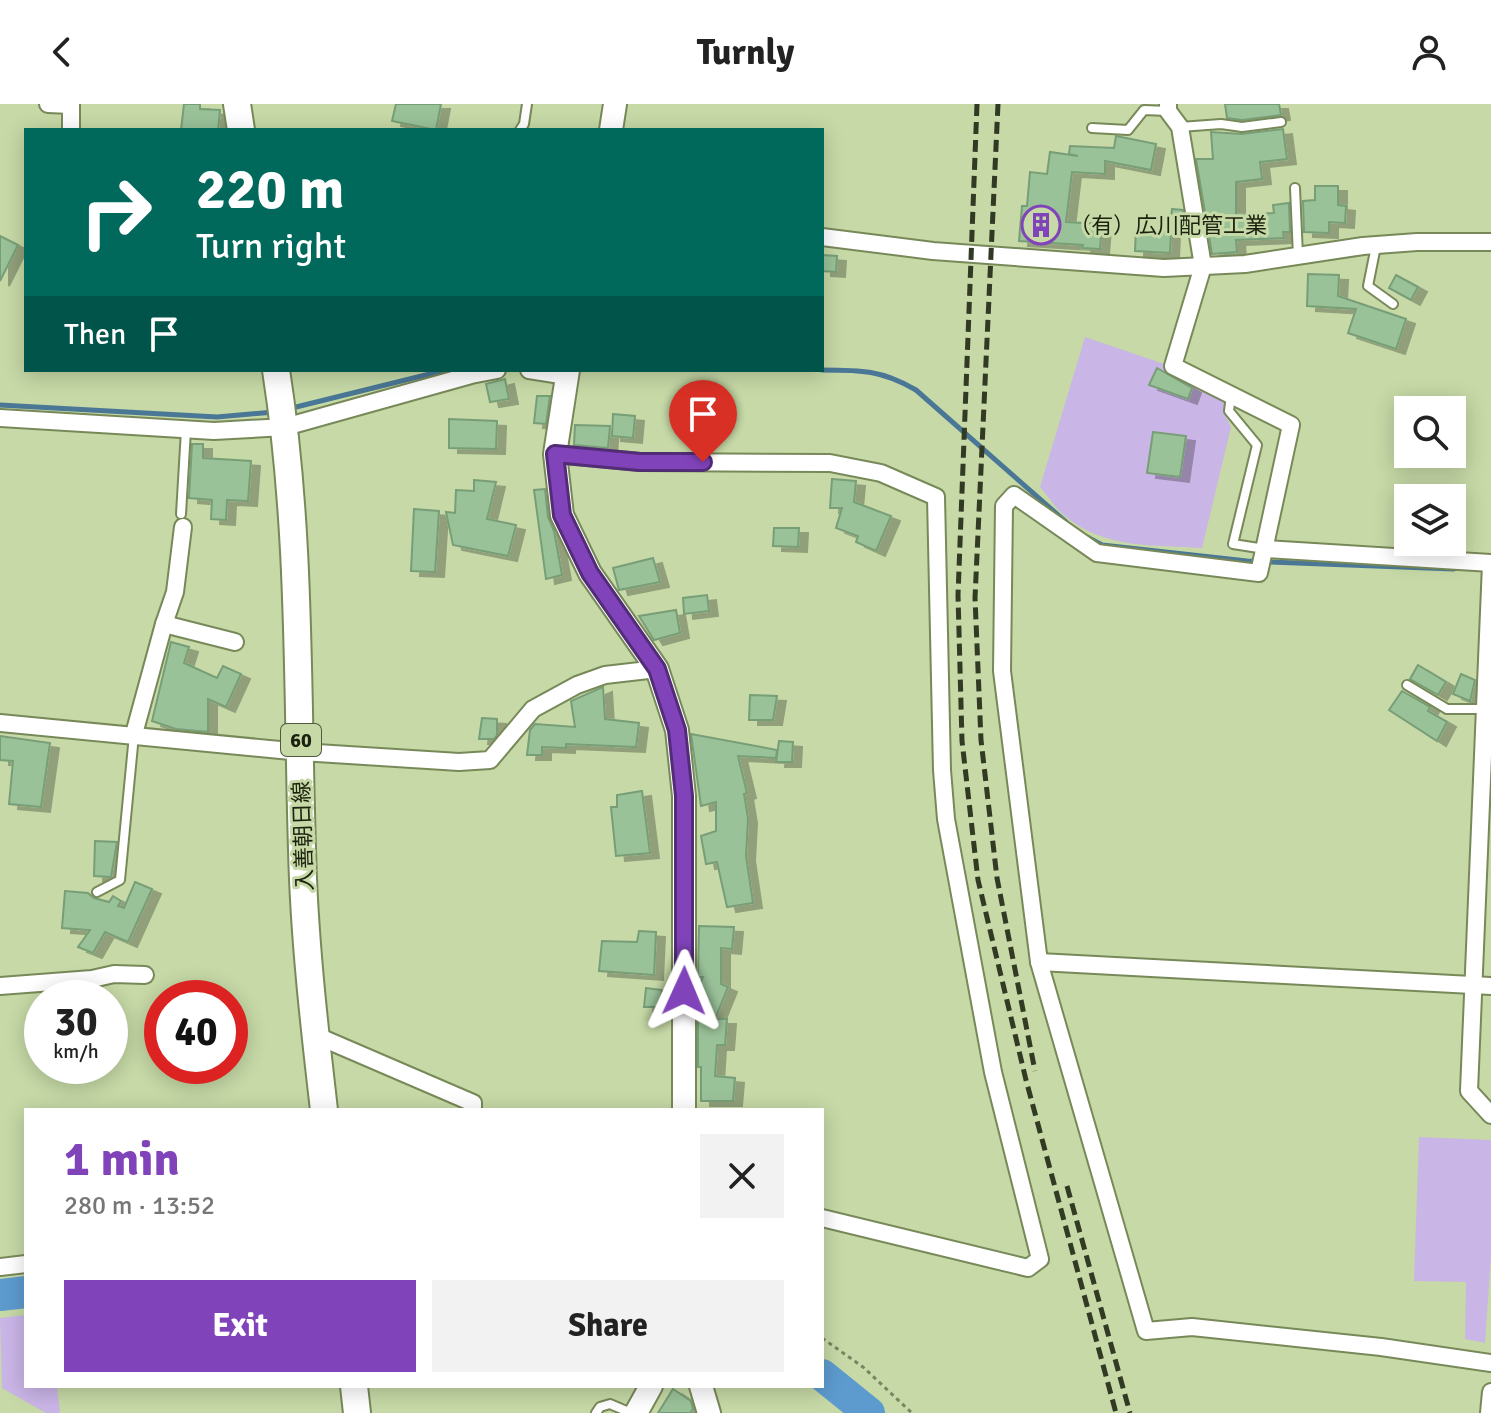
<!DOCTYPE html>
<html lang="en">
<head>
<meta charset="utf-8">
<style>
	body { margin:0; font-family:Signika,"Noto Sans JP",sans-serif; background:#f2f2f2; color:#222; height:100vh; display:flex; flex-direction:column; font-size:30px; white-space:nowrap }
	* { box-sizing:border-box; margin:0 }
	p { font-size:26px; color:#767676 }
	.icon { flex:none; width:44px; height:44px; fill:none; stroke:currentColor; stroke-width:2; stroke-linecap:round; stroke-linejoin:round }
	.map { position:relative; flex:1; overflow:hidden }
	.side { position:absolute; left:24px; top:1004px; width:800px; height:280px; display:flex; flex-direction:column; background:#fff; border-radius:0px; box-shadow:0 4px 20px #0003 }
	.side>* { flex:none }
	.banner { position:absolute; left:24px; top:24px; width:800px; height:244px; border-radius:0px; box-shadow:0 4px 20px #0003; background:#00695c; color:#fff; overflow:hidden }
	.buttons { position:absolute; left:1394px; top:292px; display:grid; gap:16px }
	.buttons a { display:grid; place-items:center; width:72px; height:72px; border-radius:0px; background:#fff; box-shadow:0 4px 20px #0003; font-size:40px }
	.speed { position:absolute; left:24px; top:876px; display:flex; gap:16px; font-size:40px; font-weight:700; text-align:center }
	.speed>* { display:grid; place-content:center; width:104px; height:104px; border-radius:50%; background:#fff; box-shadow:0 4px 20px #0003; line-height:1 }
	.speed small { font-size:20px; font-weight:400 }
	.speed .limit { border:12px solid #d22; background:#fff; color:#111 }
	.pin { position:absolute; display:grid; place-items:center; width:68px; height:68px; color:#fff; margin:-82px -34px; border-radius:50% 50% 50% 0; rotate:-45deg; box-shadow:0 0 8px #0007 }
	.pin .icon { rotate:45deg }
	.me { position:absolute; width:88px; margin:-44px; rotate:1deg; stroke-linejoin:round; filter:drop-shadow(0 0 6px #0008) }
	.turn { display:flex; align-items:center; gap:28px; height:168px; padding:0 40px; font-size:36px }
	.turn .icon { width:104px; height:104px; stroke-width:2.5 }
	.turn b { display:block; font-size:56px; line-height:68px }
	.then { display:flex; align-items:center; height:76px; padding:0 40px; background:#0003; gap:16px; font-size:30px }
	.round { display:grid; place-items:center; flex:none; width:84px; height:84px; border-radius:0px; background:#f2f2f2 }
	.summary { display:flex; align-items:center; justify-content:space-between; height:136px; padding:0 40px }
	h1 { font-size:48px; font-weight:700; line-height:60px; color:#8043b9 }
	.cta { display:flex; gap:16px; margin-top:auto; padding:16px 40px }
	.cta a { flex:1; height:92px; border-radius:0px; background:#8043b9; color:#fff; font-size:32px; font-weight:700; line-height:92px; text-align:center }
	.cta a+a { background:#f2f2f2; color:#222 }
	header { display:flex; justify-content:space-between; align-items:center; height:104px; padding:0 40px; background:#fff; font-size:36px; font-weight:700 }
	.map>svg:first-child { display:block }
	.green { fill:#cab5e7 }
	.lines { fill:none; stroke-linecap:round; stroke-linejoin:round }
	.stream { stroke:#4a7795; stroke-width:5 }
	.river { stroke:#5d9bce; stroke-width:32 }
	.building { fill:#9ac299; stroke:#789e77; stroke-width:2; filter:url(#shadow) }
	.lane-casing { stroke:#788959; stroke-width:12 }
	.street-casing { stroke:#788959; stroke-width:20 }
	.secondary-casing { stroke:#788959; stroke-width:26 }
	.primary-casing { stroke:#788959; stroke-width:30 }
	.path { stroke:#788561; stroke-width:3; stroke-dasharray:4 4; stroke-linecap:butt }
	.lane { stroke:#fff; stroke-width:8 }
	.street { stroke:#fff; stroke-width:16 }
	.secondary { stroke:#fff; stroke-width:22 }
	.primary { stroke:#fff; stroke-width:26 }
	.rail { stroke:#323a23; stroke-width:5; stroke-dasharray:12 6; stroke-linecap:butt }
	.route-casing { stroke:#532c78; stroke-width:20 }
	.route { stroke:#8043b9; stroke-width:14 }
	.labels { text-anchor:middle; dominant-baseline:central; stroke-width:6; stroke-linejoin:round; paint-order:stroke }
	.shield { fill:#c6d9a6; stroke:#4f593c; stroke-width:2 }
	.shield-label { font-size:20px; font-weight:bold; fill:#1c220f }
	.poi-label { font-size:22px; fill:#1c220f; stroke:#c6d9a6; text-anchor:start }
	.street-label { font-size:22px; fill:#1c220f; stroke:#c6d9a6 }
</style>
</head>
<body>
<header><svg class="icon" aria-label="back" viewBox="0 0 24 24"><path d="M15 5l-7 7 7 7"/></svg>Turnly<svg class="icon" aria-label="person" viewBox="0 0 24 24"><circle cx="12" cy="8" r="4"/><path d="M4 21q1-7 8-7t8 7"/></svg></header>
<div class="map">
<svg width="1491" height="1309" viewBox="0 0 1491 1309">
	<defs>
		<filter id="shadow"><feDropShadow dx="9" dy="5" stdDeviation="0" flood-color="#0004"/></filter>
	</defs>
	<rect width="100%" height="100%" fill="#c6d9a6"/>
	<g class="green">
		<path d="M1085 233 1167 261 1225 293 1224 309 1231 323 1202 444C1155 441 1102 445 1064 411 1055 404 1048 392 1040 383Z"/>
		<path d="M1419 1033 1491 1036V1152L1485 1239 1465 1235 1466 1178 1414 1177Z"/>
		<path d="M26 1211V1282H57L60 1309H46L2 1284 0 1214Z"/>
	</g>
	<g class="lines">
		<g class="stream">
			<path d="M822 266C861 266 882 266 916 286L1066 418"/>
			<path d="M0 301 217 313 274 308"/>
			<path d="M288 305 446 266"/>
			<path d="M1087 433 1102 441 1247 457 1454 465"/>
		</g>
		<g class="river">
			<path d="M0 1191 26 1188"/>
			<path d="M822 1271 869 1309"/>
		</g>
	</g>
	<g class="building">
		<path d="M184 0H200V5L220 6 218 26H181Z"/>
		<path d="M396 0H441L436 26 392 17Z"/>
		<path d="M1225 0H1279L1281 11 1242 16 1227 14Z"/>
		<path d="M1283 25 1287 55 1260 58 1262 75 1236 78V111L1274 109 1273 101 1289 99 1290 128H1283L1284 134 1236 136 1237 148 1212 150 1196 55H1213L1211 28 1242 30Z"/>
		<path d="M1116 32 1156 40 1151 66 1105 57V70L1072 68 1066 118 1102 120 1100 145 1082 144 1083 141 1019 137 1022 102H1027L1030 68 1047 70 1050 48 1078 52 1069 50 1070 42 1114 44Z"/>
		<path d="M1315 82H1338V101L1346 102 1345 119 1329 118V129L1304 128 1303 97 1315 96Z"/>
		<path d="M1172 105 1183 106 1186 124 1170 122Z"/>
		<path d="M1136 125 1171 127 1170 149 1135 147Z"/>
		<path d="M0 132 18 141 0 177Z"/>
		<path d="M822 151 837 152 836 168 822 167Z"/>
		<path d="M1308 170 1339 171 1338 192 1406 215 1396 245 1348 229 1356 205 1307 202Z"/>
		<path d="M1396 171 1418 183 1411 196 1389 184Z"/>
		<path d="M1157 264 1192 284 1188 295 1149 281Z"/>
		<path d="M505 275 509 295 490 298 486 280Z"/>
		<path d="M537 292H550L546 320 534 319Z"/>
		<path d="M613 310 635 312 633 334 612 332Z"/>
		<path d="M449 315 497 317 496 345 449 344Z"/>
		<path d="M575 321 610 322 608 344 574 341Z"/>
		<path d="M1153 328 1186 332 1180 373 1147 369Z"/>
		<path d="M192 340H203V354L251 357 248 397 227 396 226 416 211 415 212 396 189 394Z"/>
		<path d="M832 375 856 377 854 398 891 412 876 447 856 438 858 432 836 424 842 404H830Z"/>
		<path d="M474 376 496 378 487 415 516 421 508 452 453 441 446 408 455 409 456 386 474 387Z"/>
		<path d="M545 385 548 413 554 427 562 471 546 475 534 386Z"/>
		<path d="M414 405 439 407 435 468 411 467Z"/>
		<path d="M774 424H799L798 443 773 442Z"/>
		<path d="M653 454 660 478 619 486 613 464Z"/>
		<path d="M707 491 709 507 684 510 683 494Z"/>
		<path d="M676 506 680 529 654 536 639 512Z"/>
		<path d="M171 538 189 543 184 559 217 574 223 562 241 570 226 603 208 595V628L176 625 152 617Z"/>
		<path d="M1418 561 1446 578 1438 591 1410 575Z"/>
		<path d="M1461 570 1475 576 1470 597 1453 590Z"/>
		<path d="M603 583 605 615 639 619 636 643 566 640V644L542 643V651H527L530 626 535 620 575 623 571 597Z"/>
		<path d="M1402 587 1430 603 1428 607 1447 618 1437 637 1389 606Z"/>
		<path d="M750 591 777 592 773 616H749Z"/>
		<path d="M482 614 497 615V631L494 635H479Z"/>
		<path d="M691 630 777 646 776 654 738 652 747 689 744 690 748 714 746 752 753 799 727 803 717 758 706 760 701 732 716 727V698L701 702Z"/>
		<path d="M0 632 50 639 41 703 9 700 13 657 0 656Z"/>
		<path d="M779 637 793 638 792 658H776Z"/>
		<path d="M642 687 650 749 616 752 611 703H617V691Z"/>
		<path d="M95 737 117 738 111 773 94 772Z"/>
		<path d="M135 778 152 785 128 838 105 828 93 849 78 843 90 826 62 824 65 787 88 789 94 794 109 798 113 792 121 797 118 802 124 804Z"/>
		<path d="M699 822 734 823 732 845 721 844V880L728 883 715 915H727L725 941H717L715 972 735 974 733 997H701V963H698V884L703 873H698Z"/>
		<path d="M639 827 656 828 654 871 599 867 602 837 637 838Z"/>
		<path d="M646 884 662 886 660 903H644Z"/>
		<path d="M673 1285 691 1297 693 1305 690 1309H658Z"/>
	</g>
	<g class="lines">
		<g class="lane-casing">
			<g id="lane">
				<path d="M1180 23 1221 20 1242 23 1281 18"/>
				<path d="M1092 24 1128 26 1144 6 1168 7"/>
				<path d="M520 26 524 20 527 0"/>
				<path d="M1295 84 1298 152"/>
				<path d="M1376 142 1368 182 1393 200"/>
				<path d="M1231 291 1229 307 1257 341 1233 440 1265 445"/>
				<path d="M181 410 186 326"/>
				<path d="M1407 581 1447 605H1484"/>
				<path d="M97 788 120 776 134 631"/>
				<path d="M596 1309 600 1303 610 1300 631 1309"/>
			</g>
		</g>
		<g class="street-casing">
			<g id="street">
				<path d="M48 0 71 1V26"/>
				<path d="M1168 0V7L1180 23 1203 162 1173 262 1291 321 1259 469 1097 449 1014 391 1004 402 1002 567 1039 858 1146 1227 1192 1223 1381 1243 1491 1259"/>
				<path d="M822 133 933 147 1164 164 1245 160 1363 142 1417 138H1491"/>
				<path d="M529 266 567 272"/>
				<path d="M0 314 214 327 285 323 471 271 497 266"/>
				<path d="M555 350 640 358 830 359 881 369 936 393 942 666 946 715 993 968 1040 1155 1028 1164 822 1114"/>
				<path d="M1266 445 1491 459"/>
				<path d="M1491 460 1469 987 1491 1011"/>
				<path d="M164 520 175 488 183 423"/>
				<path d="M0 619 301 648 459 658 490 656 533 605 577 581 605 571 657 565"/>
				<path d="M134 630 164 520 235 538"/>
				<path d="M1039 858 1491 882"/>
				<path d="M0 882 92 875 114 870 145 871"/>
				<path d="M315 931 473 999V1006"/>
				<path d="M0 1163 26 1160"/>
				<path d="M1489 1309 1491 1288"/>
			</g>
		</g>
		<g class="secondary-casing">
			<g id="secondary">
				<path d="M611 26 615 0"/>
				<path d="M568 266 555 350 562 411 590 469 657 565 677 626 684 692V1006"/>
				<path d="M701 1282 709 1309"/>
				<path d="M636 1309 651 1282"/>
			</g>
		</g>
		<g class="primary-casing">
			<g id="primary">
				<path d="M237 0 241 26"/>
				<path d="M276 266C301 425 297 585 302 745 304 832 314 920 324 1006"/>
				<path d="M354 1282 357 1309"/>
			</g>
		</g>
		<path class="path" d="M822 1234 863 1263 912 1309"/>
		<use href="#lane" class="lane"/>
		<use href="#street" class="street"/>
		<use href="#secondary" class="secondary"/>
		<use href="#primary" class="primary"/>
		<g class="rail">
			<path d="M977 0 958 491 962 637 978 776 1026 976 1116 1309"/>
			<path d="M998 0 975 494 981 636 997 774 1035 967"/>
			<path d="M1067 1082 1130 1309"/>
		</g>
	</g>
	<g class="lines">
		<g class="route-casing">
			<path id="route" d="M684 887V692L677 626 657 565 590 469 562 411 555 350 640 358H703"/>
		</g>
		<use href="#route" class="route"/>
	</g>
	<defs>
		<g id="building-ring" transform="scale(2)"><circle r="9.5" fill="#c6d9a6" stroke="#8043b9" stroke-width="1.5"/><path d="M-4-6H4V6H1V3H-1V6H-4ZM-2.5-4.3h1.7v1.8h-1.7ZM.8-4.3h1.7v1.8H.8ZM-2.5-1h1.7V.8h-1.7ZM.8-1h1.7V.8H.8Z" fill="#8043b9"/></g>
	</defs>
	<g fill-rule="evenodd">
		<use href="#building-ring" x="1041" y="121"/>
	</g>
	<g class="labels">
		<rect class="shield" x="281" y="620" width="40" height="32" rx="6"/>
		<g class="shield-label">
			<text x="301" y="636">60</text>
		</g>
		<g class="poi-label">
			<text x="1069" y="121">（有）広川配管工業</text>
		</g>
		<g class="street-label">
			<text transform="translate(303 732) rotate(-92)">入善朝日線</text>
		</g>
	</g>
</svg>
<div class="buttons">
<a><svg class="icon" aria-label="search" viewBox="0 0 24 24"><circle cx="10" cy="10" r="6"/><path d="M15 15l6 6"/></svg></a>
<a><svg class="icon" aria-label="layers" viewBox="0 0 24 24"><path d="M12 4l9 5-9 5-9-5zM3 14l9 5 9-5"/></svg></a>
</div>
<div class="speed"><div>30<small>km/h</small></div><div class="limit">40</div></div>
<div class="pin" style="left:703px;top:358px;background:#d93025"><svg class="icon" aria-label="arrive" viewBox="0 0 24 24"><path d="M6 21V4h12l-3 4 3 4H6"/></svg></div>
<svg class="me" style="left:684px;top:887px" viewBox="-20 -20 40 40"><path d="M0-17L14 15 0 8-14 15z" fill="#8043b9" stroke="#fff" stroke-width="4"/></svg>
<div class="banner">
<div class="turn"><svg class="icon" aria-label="right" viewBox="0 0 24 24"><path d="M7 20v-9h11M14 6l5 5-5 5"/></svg><div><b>220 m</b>Turn right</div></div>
<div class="then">Then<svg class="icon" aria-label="arrive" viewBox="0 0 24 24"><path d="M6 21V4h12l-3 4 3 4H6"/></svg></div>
</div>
<section class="side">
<div class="summary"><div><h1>1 min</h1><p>280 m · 13:52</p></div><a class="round"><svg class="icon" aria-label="close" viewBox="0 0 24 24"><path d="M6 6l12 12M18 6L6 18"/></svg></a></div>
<div class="cta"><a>Exit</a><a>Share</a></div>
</section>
</div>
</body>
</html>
